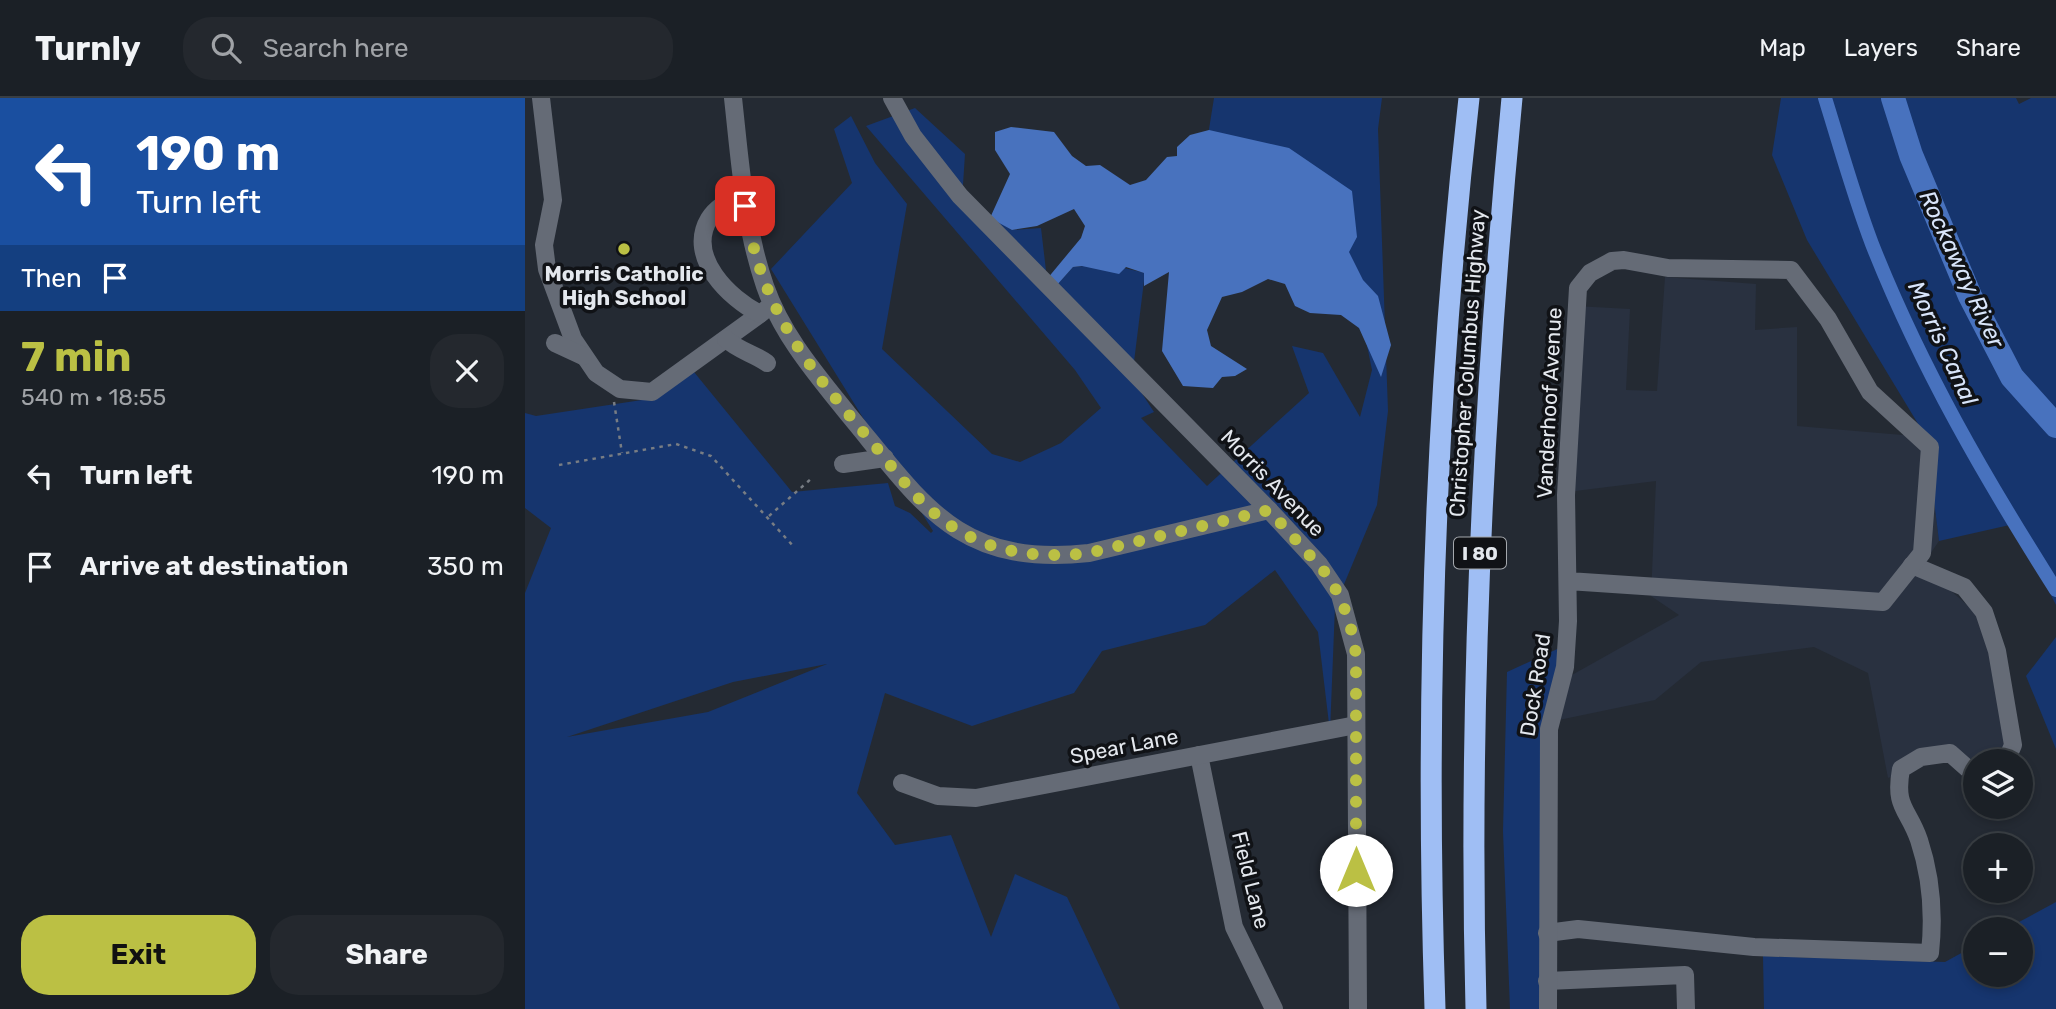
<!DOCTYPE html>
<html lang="en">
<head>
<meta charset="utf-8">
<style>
	body { margin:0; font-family:Rubik,sans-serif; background:#24282e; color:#f1f3f6; height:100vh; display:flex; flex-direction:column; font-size:26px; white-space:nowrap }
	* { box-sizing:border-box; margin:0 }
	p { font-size:23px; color:#a0a3a7 }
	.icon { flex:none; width:38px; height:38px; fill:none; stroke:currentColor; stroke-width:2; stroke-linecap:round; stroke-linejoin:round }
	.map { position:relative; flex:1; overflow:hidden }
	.panel { display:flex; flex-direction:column; background:#1b2026; width:525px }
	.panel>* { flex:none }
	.hud { background:#1a4fa0; color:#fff; overflow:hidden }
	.tools { position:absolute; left:1438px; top:651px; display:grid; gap:14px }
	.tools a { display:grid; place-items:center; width:70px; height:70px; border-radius:50%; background:#1b2026; box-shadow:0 4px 10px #0003,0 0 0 2px #393e43; font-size:35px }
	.pin { position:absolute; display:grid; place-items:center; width:60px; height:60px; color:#fff; margin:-30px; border-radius:14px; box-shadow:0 4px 10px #0006 }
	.me { position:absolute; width:77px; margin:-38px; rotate:0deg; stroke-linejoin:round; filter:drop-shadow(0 0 5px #0008) }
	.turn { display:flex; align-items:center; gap:24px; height:147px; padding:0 21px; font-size:32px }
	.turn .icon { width:91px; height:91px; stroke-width:2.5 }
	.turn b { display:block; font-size:49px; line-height:60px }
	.then { display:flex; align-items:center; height:66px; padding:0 21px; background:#0003; gap:14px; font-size:26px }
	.round { display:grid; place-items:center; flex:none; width:74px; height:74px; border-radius:28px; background:#24282e }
	.headline { display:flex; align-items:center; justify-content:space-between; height:119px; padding:0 21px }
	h1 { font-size:42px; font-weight:700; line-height:52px; color:#bbc044 }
	.action { display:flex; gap:14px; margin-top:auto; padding:14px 21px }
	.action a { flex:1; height:80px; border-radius:28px; background:#bbc044; color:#111; font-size:28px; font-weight:700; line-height:80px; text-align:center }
	.action a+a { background:#24282e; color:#f1f3f6 }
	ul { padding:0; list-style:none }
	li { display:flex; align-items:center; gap:21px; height:91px; padding:0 21px }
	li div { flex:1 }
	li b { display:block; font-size:26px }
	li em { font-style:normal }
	header { display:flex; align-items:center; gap:42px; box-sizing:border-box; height:98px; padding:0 35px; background:#1b2026; border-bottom:2px solid #393e43 }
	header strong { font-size:33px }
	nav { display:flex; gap:38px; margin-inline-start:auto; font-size:24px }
	.search { width:490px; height:63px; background:#24282e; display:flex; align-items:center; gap:18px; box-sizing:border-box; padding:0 24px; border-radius:28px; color:#a0a3a7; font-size:26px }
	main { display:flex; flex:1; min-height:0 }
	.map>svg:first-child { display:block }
	.built { fill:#293140 }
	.green { fill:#16356e; fill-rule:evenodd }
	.water { fill:#4872be }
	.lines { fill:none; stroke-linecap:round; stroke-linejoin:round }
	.canal { stroke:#4872be; stroke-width:14 }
	.river { stroke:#4872be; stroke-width:24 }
	.path { stroke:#787d84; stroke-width:2.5; stroke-dasharray:3.5 5; stroke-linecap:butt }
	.minor { stroke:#656b76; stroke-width:18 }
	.highway { stroke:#9fbef4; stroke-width:21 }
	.route { stroke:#bbc044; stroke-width:12; stroke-dasharray:0 21.6 }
	.poi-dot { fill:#bbc044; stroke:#101216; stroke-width:2.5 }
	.labels { text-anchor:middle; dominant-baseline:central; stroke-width:7; stroke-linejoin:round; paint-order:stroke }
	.shield { fill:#101216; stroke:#a4a8ad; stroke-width:2 }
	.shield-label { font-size:19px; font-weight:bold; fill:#e4e8ee }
	.poi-label { font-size:21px; font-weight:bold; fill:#e4e8ee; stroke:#101216 }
	.street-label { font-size:21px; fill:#e4e8ee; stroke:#101216 }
	.water-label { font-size:23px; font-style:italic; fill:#d9e5fa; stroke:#101216 }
</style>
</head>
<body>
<header>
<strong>Turnly</strong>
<div class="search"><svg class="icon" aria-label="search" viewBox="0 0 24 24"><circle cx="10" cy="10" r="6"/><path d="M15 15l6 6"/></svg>Search here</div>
<nav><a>Map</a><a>Layers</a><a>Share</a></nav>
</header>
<main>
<section class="panel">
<div class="hud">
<div class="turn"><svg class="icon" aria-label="left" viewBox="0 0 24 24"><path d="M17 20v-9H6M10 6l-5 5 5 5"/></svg><div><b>190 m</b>Turn left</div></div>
<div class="then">Then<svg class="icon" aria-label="arrive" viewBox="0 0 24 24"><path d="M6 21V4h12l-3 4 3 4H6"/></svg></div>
</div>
<div class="headline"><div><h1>7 min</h1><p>540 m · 18:55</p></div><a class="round"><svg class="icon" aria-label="close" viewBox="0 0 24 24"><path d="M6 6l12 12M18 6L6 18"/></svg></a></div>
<ul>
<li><svg class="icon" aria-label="left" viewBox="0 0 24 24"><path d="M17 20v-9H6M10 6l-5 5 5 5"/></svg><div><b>Turn left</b></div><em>190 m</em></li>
<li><svg class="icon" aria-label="arrive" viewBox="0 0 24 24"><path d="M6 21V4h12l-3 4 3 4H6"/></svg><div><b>Arrive at destination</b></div><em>350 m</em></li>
</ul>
<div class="action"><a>Exit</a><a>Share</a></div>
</section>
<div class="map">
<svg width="1531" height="911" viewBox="0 0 1531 911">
	<rect width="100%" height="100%" fill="#242a33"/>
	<path class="built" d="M1140 179 1231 186 1230 232 1272 229V328L1401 339 1414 443 1397 468 1462 524 1486 663H1451V671L1420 656 1363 680 1343 575 1289 549 1176 564 1130 602 1029 623 1038 582 1154 517 1126 498 1131 383 1042 394 1050 208 1105 211 1101 292 1132 293Z"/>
	<g class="green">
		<path d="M689 0H857L853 31 863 313 852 407 810 508 805 634 793 534 750 472 680 527 577 553 549 595 447 628 360 595 332 695 370 747 426 737 466 839 490 776 542 799 595 911H0V495L26 430 0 410V315L11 318 130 300 169 274 267 394 363 385 370 408 385 415 406 435 408 433 246 171 327 85 309 31 326 18 350 65 382 106 357 251 467 356 495 364 536 345 576 310 550 272 341 28 390 10 440 56 437 102 487 132 516 130 522 181 532 187 548 169C572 166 597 168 620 175L607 280 629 314 616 320 682 388 784 295 767 248 798 255 835 319 847 272 836 218 680 56ZM302 566 183 614 42 639 208 584Z"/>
		<path d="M1256 0H1491L1494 6 1506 0H1531V507L1489 426 1414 443 1401 339 1282 142 1247 57Z"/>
		<path d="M1531 539V651L1501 578Z"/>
		<path d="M1041 547 1029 623 1032 911H985L978 733 982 574Z"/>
		<path d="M1531 804V911H1239L1238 858 1420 864 1451 847V877H1496V831H1481Z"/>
	</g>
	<path class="water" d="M486 29 529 34 547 58 561 68 575 67 605 87 621 82 642 59 652 58V49L665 37 684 32 764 50 827 93 832 139 824 154 838 182 853 198 866 247 856 279 834 230 816 217 785 215 770 208 760 186 743 181 717 194 697 199 682 232 686 248 722 271 710 278 697 279 688 290 658 288 637 253 644 174 619 188V175L601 169 594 176 557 168 548 169 532 187 522 181 556 140 560 128 549 111 512 128 487 132 465 120 485 76 470 52V34Z"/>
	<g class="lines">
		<path class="canal" d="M1300 0C1315 48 1329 99 1347 146 1396 270 1460 380 1531 492"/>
		<path class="river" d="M1368 0 1386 57 1445 198 1487 279 1531 328"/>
		<g class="path">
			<path d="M89 304 97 355"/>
			<path d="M34 367 151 346 186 358 270 450"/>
			<path d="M244 418 287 380"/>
		</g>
		<g class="minor">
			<path d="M16 0 28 102 19 147 22 171 48 241 71 275 95 291 127 294 235 216"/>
			<path d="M208 0C215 63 219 127 240 188 257 237 291 276 323 316 398 406 432 469 564 455L744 412"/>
			<path d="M367 0 388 38 435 98 744 412 794 466 815 497 831 556 833 911"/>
			<path d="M219 95C206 102 192 108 184 121 161 159 205 201 235 216L244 209"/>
			<path d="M201 241C214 253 228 255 242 265"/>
			<path d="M30 245 58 258"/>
			<path d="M318 366 360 360"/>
			<path d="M1387 467 1439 489 1459 514 1472 553 1488 647 1481 663"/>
			<path d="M674 657 709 829 749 911"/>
			<path d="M377 685 413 698 451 700 831 627"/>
			<path d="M1022 835 1053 831 1229 849 1405 855C1409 818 1406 778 1394 742 1383 710 1369 710 1376 671L1396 659 1425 655 1451 678"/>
			<path d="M1022 883 1160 877 1161 911"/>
			<path d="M1023 911 1024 631 1040 569 1043 523 1041 397 1053 190 1065 175 1087 163 1099 162 1143 170 1266 172 1303 221 1345 294 1405 349 1397 455 1358 504 1043 483"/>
		</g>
		<g class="highway">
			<path d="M910 911C900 611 910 298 944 0"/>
			<path d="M951 911C943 607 958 303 987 0"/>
		</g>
	</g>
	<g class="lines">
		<path class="route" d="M220 108C237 215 283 268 350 348 378 382 400 415 440 436 479 457 521 460 564 455L744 412 806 481 824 521 831 556V772"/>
	</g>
	<circle class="poi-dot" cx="99" cy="151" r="7"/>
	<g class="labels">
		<rect class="shield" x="929" y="439.5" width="52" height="31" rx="5"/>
		<g class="shield-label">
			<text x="955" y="455">I 80</text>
		</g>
		<g class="poi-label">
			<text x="99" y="175">Morris Catholic<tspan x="99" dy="24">High School</tspan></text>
		</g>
		<g class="street-label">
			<text transform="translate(942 265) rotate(-86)">Christopher Columbus Highway</text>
			<text transform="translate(1024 305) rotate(-87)">Vanderhoof Avenue</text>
			<text transform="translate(748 385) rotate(46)">Morris Avenue</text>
			<text transform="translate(1010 587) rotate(-81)">Dock Road</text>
			<text transform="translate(599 648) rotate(-11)">Spear Lane</text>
			<text transform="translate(726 782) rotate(76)">Field Lane</text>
		</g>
		<g class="water-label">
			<text transform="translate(1437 171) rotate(65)">Rockaway River</text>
			<text transform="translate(1418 245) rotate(65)">Morris Canal</text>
		</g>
	</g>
</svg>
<div class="tools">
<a><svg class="icon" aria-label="layers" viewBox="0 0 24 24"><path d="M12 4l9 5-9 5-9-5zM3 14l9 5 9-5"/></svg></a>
<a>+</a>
<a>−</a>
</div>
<div class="pin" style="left:220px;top:108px;background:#d93025"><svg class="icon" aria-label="arrive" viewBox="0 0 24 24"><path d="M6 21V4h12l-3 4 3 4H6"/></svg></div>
<svg class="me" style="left:831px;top:772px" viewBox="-20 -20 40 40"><circle r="19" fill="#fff"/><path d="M0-13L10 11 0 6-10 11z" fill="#bbc044"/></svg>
</div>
</main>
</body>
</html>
